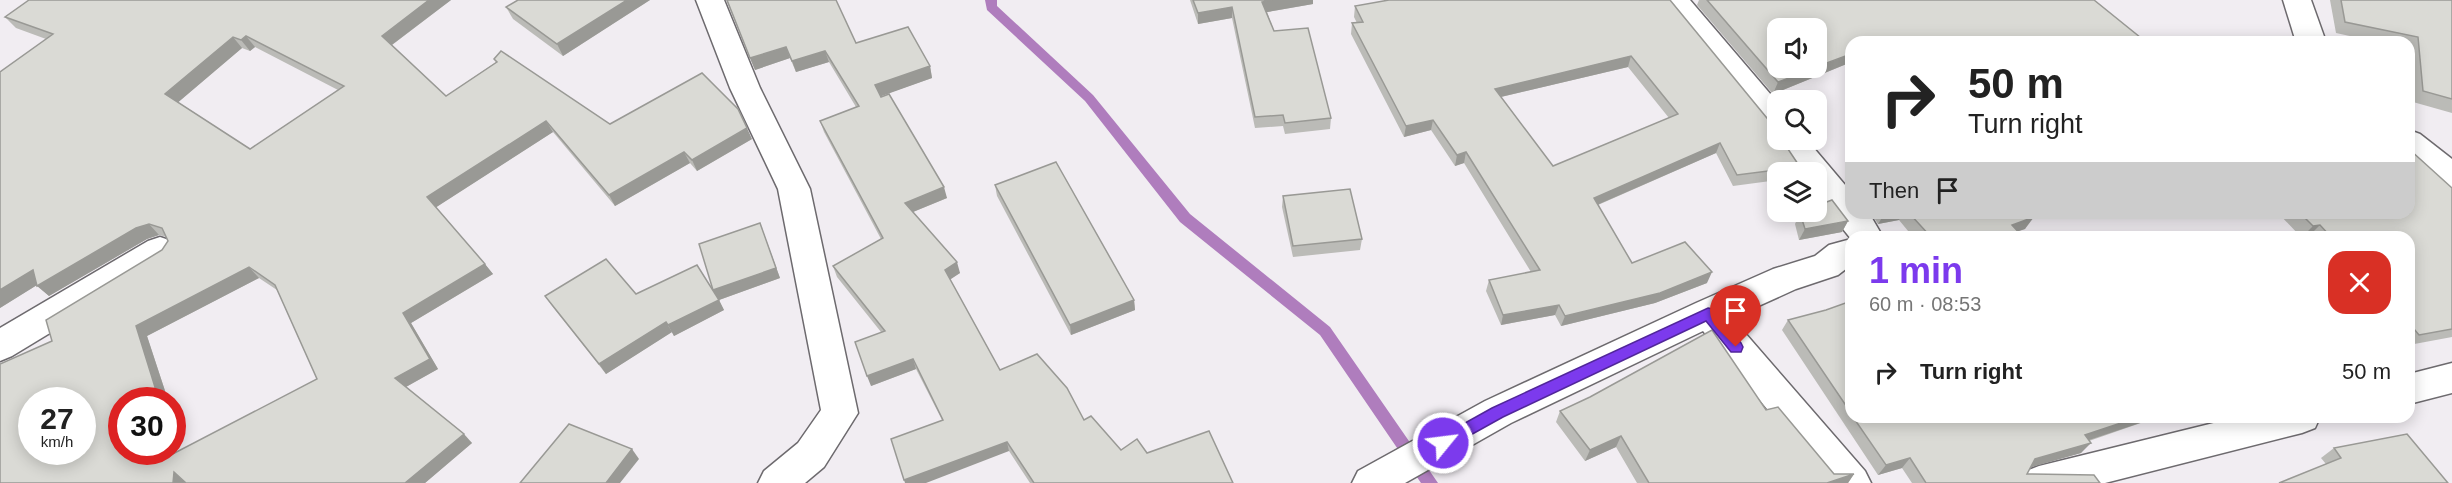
<!DOCTYPE html>
<html lang="en">
<head>
<meta charset="utf-8">
<style>
	body { margin:0; font-family:Arial,sans-serif; background:#f6f6f6; color:#222; height:100vh; display:flex; flex-direction:column; font-size:22px; white-space:nowrap }
	* { box-sizing:border-box; margin:0 }
	p { font-size:20px; color:#767676 }
	.icon { flex:none; width:33px; height:33px; fill:none; stroke:currentColor; stroke-width:2; stroke-linecap:round; stroke-linejoin:round }
	.map { position:relative; flex:1; overflow:hidden }
	.side { position:absolute; left:1845px; top:231px; width:570px; height:192px; display:flex; flex-direction:column; background:#fff; border-radius:18px; box-shadow:0 3px 15px #0003 }
	.side>* { flex:none }
	.guide { position:absolute; left:1845px; top:36px; width:570px; height:183px; border-radius:18px; box-shadow:0 3px 15px #0003; background:#fff; color:#222; overflow:hidden }
	.buttons { position:absolute; left:1767px; top:18px; display:grid; gap:12px }
	.buttons a { display:grid; place-items:center; width:60px; height:60px; border-radius:12px; background:#fff; box-shadow:0 3px 15px #0003; font-size:30px }
	.speed { position:absolute; left:18px; top:387px; display:flex; gap:12px; font-size:30px; font-weight:700; text-align:center }
	.speed>* { display:grid; place-content:center; width:78px; height:78px; border-radius:50%; background:#fff; box-shadow:0 3px 15px #0003; line-height:1 }
	.speed small { font-size:15px; font-weight:400 }
	.speed .limit { border:9px solid #d22; background:#fff; color:#111 }
	.pin { position:absolute; display:grid; place-items:center; width:51px; height:51px; color:#fff; margin:-62px -26px; border-radius:50% 50% 50% 0; rotate:-45deg; box-shadow:0 0 6px #0007 }
	.pin .icon { rotate:45deg }
	.me { position:absolute; width:66px; margin:-33px; rotate:61deg; stroke-linejoin:round; filter:drop-shadow(0 0 4px #0008) }
	.turn { display:flex; align-items:center; gap:21px; height:126px; padding:0 24px; font-size:27px }
	.turn .icon { width:78px; height:78px; stroke-width:2.5 }
	.turn b { display:block; font-size:42px; line-height:51px }
	.then { display:flex; align-items:center; height:57px; padding:0 24px; background:#0003; gap:12px; font-size:22px }
	.round { display:grid; place-items:center; flex:none; width:63px; height:63px; border-radius:18px; background:#f6f6f6 }
	.headline { display:flex; align-items:center; justify-content:space-between; height:102px; padding:0 24px }
	h1 { font-size:36px; font-weight:700; line-height:45px; color:#7c3aed }
	ul { padding:0; list-style:none }
	li { display:flex; align-items:center; gap:18px; height:78px; padding:0 24px }
	li div { flex:1 }
	li b { display:block; font-size:22px }
	li em { font-style:normal }
	.map>svg:first-child { display:block }
	.lines { fill:none; stroke-linecap:round; stroke-linejoin:round }
	.stream { fill:#af7dbd; fill-rule:evenodd }
	.minor-casing { stroke:#6d6a6e; stroke-width:3 }
	.minor { fill:#fff; fill-rule:evenodd }
	.wall { fill:#bbbbb7; fill-rule:evenodd }
	.shaded-wall { fill:#999995 }
	.building { fill:#dadad5; stroke:#999995; stroke-width:1.5; fill-rule:evenodd }
	.route { fill:#7c3aed; stroke:#51269a; stroke-width:1.5 }
</style>
</head>
<body>
<div class="map">
<svg width="2452" height="483" viewBox="0 0 2452 483">
	<rect width="100%" height="100%" fill="#f1edf2"/>
	<g class="lines">
		<path class="stream" d="M985 0H997V6L1093 95 1190 214 1330 327 1438 483H1421L1320 335 1180 222 1085 101 987 10Z"/>
		<g class="minor-casing">
			<g id="minor">
				<path d="M696 0H724L760 88 810 189 858 413 824 467 805 483H758L764 471 798 443 821 410 778 189 730 88Z"/>
				<path d="M1660 0H1690L1778 103V140H1807L1851 192V213H1869L1883 237H1851V265L1838 275 1796 289 1732 318 1865 471 1871 483H1828L1703 331 1511 423 1405 483H1352L1358 471 1485 401 1696 303 1773 269 1815 256 1829 245 1851 239 1816 195V172H1799L1774 140 1777 135 1767 132Z"/>
				<path d="M2283 0H2311L2326 42H2296Z"/>
				<path d="M2409 130 2420 134 2452 159V189L2441 186 2409 159Z"/>
				<path d="M160 237 172 241 177 250 172 259 12 356 0 361V328L148 241Z"/>
				<path d="M2452 363V393L2409 404V374Z"/>
				<path d="M2238 417H2320L2315 428 2302 433 2105 483H2020L2026 471 2039 466Z"/>
			</g>
		</g>
		<use href="#minor" class="minor"/>
	</g>
	<g class="wall">
		<path d="M29 0H451L392 45 446 96 496 62 494 59 610 124 752 139 697 171 690 163 615 206 553 132 436 207 493 274 411 323 438 369 406 387 472 443 425 483H186L52 341 162 250 168 241 167 237 159 235 147 239 49 296 37 285 0 308 46 39 16 28 5 17ZM255 47 338 90 250 149 178 102 242 48 250 51ZM259 278 277 290 317 379 177 452 176 426 172 415V452L122 400H168L147 336Z"/>
		<path d="M650 0 563 56 513 19 506 7Z"/>
		<path d="M726 0 856 43 930 66 932 78 880 96 947 198 913 212 960 273 950 279 1000 370 1084 420 1121 450 1147 453 1233 483H1030L1009 451 942 420 916 369 871 386 881 332 837 277 833 266 881 239 824 132 820 121 856 107 829 62 796 72 790 58 755 70Z"/>
		<path d="M1190 0H1313V4L1267 12 1274 31 1331 118 1330 129 1285 134 1283 126 1255 128 1232 18 1198 24Z"/>
		<path d="M1670 0 1800 167 1798 172H1778V180L1733 186 1716 153 1598 205 1632 263 1707 283 1655 303 1561 326 1555 315 1501 325 1486 291 1489 280 1531 272 1464 163 1455 166 1431 130 1404 137 1351 34 1352 23H1357L1354 17 1355 6ZM1628 67 1669 118 1553 166 1501 97Z"/>
		<path d="M1699 0H2094L1851 42V65L1849 63 1773 94 1697 5Z"/>
		<path d="M2330 0H2452V113L2413 102 2409 64V42H2377L2336 33Z"/>
		<path d="M995 185 1134 300 1135 310 1071 335 997 196Z"/>
		<path d="M2452 188V337L2409 345V237H2310L2309 236 2301 237 2278 213H2409Z"/>
		<path d="M1283 196 1362 239 1360 250 1293 257 1282 207Z"/>
		<path d="M1800 213 1848 221 1842 232 1799 240 1795 224Z"/>
		<path d="M1871 213H2030L2025 229 2018 231 2023 237H1913L1899 220 1878 224Z"/>
		<path d="M764 234 780 278 719 300 724 310 674 336 672 332 606 374 552 306 545 296 715 294Z"/>
		<path d="M1851 301V417H2158L2089 441 2081 453 2030 467 2027 474 2100 483H1912L1902 468 1878 475 1782 330 1788 320 1826 310Z"/>
		<path d="M1766 410 1834 474H1854L1848 483H1637L1616 447 1585 461 1556 422 1560 411Z"/>
		<path d="M2407 434 2326 464 2321 458 2334 448Z"/>
	</g>
	<g class="shaded-wall">
		<path d="M429 0H451L389 47 382 36Z"/>
		<path d="M627 0H650L563 56 557 44Z"/>
		<path d="M1272 0H1313V4L1262 13V2Z"/>
		<path d="M1232 7V18L1198 24V13Z"/>
		<path d="M246 36 255 47 250 51 241 40Z"/>
		<path d="M233 37 242 48 175 105 165 94Z"/>
		<path d="M786 47 790 58 755 70 750 58Z"/>
		<path d="M825 51 829 62 796 72 792 61Z"/>
		<path d="M1851 54V60L1849 63 1773 94 1778 82Z"/>
		<path d="M1631 56 1628 67 1492 99 1495 89Z"/>
		<path d="M930 66 932 78 879 97 875 85Z"/>
		<path d="M1433 120 1431 130 1404 137 1406 126Z"/>
		<path d="M546 121 553 132 435 208 427 197Z"/>
		<path d="M747 128 752 139 697 171 692 160Z"/>
		<path d="M1720 143 1716 153 1590 208 1594 198Z"/>
		<path d="M684 152 690 163 615 206 609 195Z"/>
		<path d="M1466 152 1464 163 1455 166 1457 155Z"/>
		<path d="M944 187 947 198 908 214 905 203Z"/>
		<path d="M1885 213H1904L1899 220 1878 224Z"/>
		<path d="M2034 217 2025 229 2004 236 2012 225Z"/>
		<path d="M1848 221 1842 232 1799 240 1805 229Z"/>
		<path d="M760 223 780 278 719 300 724 310 674 336 668 325 713 290Z"/>
		<path d="M149 224 159 235 147 239 49 296 37 286 136 228Z"/>
		<path d="M2320 225 2309 236 2302 237 2313 226Z"/>
		<path d="M957 262 960 273 948 281 945 270Z"/>
		<path d="M485 264 493 274 411 323 438 369 404 388 395 378 403 313Z"/>
		<path d="M249 267 259 278 147 336 168 400H159L136 326Z"/>
		<path d="M33 270 45 280 0 308V290Z"/>
		<path d="M1712 272 1707 283 1655 303 1561 326 1565 316Z"/>
		<path d="M1134 300 1135 310 1071 335 1070 325Z"/>
		<path d="M1559 305 1555 315 1501 325 1503 315Z"/>
		<path d="M666 322 672 332 606 374 599 364Z"/>
		<path d="M913 359 916 369 871 386 867 376Z"/>
		<path d="M172 415 176 426 177 467 165 458V452H172Z"/>
		<path d="M2139 417H2158L2074 445 2085 435Z"/>
		<path d="M464 434 472 443 425 483H405Z"/>
		<path d="M1621 436 1616 447 1585 461 1590 450Z"/>
		<path d="M1007 442 1009 451 926 483H905L904 480Z"/>
		<path d="M2091 443 2081 453 2025 469 2035 459Z"/>
		<path d="M632 449 639 459 620 483H606Z"/>
		<path d="M1910 458 1902 468 1878 475 1886 465Z"/>
		<path d="M174 472 186 483H173Z"/>
		<path d="M1854 474 1848 483H1827Z"/>
	</g>
	<g class="building">
		<path d="M29 0H429L382 36 446 96 497 62 494 59 501 51 610 124 702 73 738 109 747 128 692 160 684 152 609 195 546 121 427 197 485 264 403 313 430 359 395 378 464 434 405 483H186L174 472 173 483H0V364L52 341 46 320 162 250 168 241 162 228 149 224 136 228 37 286 33 270 0 290V72L53 34 5 17ZM246 36 344 86 250 149 165 94 233 37 241 40ZM249 267 275 285 317 379 165 458V452H122V400H159L136 326ZM32 400H82V452H32Z"/>
		<path d="M518 0H627L557 44 506 7Z"/>
		<path d="M727 0H836L856 43 908 27 930 66 875 85 881 97 889 94 944 187 905 203 957 262 945 270 1000 370 1037 354 1067 388 1084 420 1091 416 1121 450 1137 439 1147 453 1209 431 1233 483H1034L1007 442 904 480 891 439 943 420 913 359 867 376 855 342 885 331 833 266 883 238 820 121 859 106 825 51 792 61 786 47 750 58Z"/>
		<path d="M1193 0H1272L1262 2 1274 31 1308 28 1331 118 1285 123 1283 115 1255 117 1232 7 1198 13Z"/>
		<path d="M1389 0H1670L1771 123 1778 133V140H1782L1800 167 1737 175 1720 143 1594 198 1632 263 1685 242 1712 272 1660 293 1565 316 1559 305 1503 315 1489 280 1540 270 1466 152 1457 155 1433 120 1406 126 1352 23 1363 22 1355 6ZM1631 56 1678 114 1553 166 1495 89Z"/>
		<path d="M1707 0H2094L2146 42H1851V54L1816 67V28H1778V68H1816L1778 82Z"/>
		<path d="M2341 0H2452V99L2423 91 2418 37 2345 22Z"/>
		<path d="M2409 149 2452 188V329L2419 335 2409 323V237H2331L2320 225 2313 226 2300 213H2409Z"/>
		<path d="M1056 162 1134 300 1070 325 995 185Z"/>
		<path d="M1350 189 1362 239 1293 246 1283 196Z"/>
		<path d="M1832 200 1848 221 1805 229 1800 213 1804 212H1816V206Z"/>
		<path d="M1909 213H2030L2034 217 2012 225 2023 237H1931Z"/>
		<path d="M760 223 776 268 713 290 699 244Z"/>
		<path d="M606 259 636 294 697 265 719 300 668 325 666 322 599 364 545 296Z"/>
		<path d="M1851 301V413L1788 320 1826 310Z"/>
		<path d="M1712 330 1766 410 1778 407 1834 474H1854L1827 483H1649L1621 436 1590 450 1560 411 1590 397Z"/>
		<path d="M1853 417H2139L2085 435 2091 443 2035 459 2027 474 2094 475 2100 483H1926L1910 458 1886 465Z"/>
		<path d="M569 424 632 449 606 483H520Z"/>
		<path d="M2407 434 2448 483H2279L2341 458 2334 448Z"/>
	</g>
	<path class="route" d="M1708 308 1713 309 1741 343 1743 347 1741 352H1731L1706 321 1503 417 1449 447 1443 449 1438 447 1436 443 1438 438 1492 408Z"/>
</svg>
<div class="buttons">
<a><svg class="icon" aria-label="sound" viewBox="0 0 24 24"><path d="M4 9h4l5-4v14l-5-4H4zM17 9q2 3 0 6"/></svg></a>
<a><svg class="icon" aria-label="search" viewBox="0 0 24 24"><circle cx="10" cy="10" r="6"/><path d="M15 15l6 6"/></svg></a>
<a><svg class="icon" aria-label="layers" viewBox="0 0 24 24"><path d="M12 4l9 5-9 5-9-5zM3 14l9 5 9-5"/></svg></a>
</div>
<div class="speed"><div>27<small>km/h</small></div><div class="limit">30</div></div>
<div class="pin" style="left:1736px;top:347px;background:#d93025"><svg class="icon" aria-label="arrive" viewBox="0 0 24 24"><path d="M6 21V4h12l-3 4 3 4H6"/></svg></div>
<svg class="me" style="left:1443px;top:443px" viewBox="-20 -20 40 40"><circle r="17" fill="#7c3aed" stroke="#fff" stroke-width="3"/><path d="M0-11L8 9 0 5-8 9z" fill="#fff"/></svg>
<div class="guide">
<div class="turn"><svg class="icon" aria-label="right" viewBox="0 0 24 24"><path d="M7 20v-9h11M14 6l5 5-5 5"/></svg><div><b>50 m</b>Turn right</div></div>
<div class="then">Then<svg class="icon" aria-label="arrive" viewBox="0 0 24 24"><path d="M6 21V4h12l-3 4 3 4H6"/></svg></div>
</div>
<section class="side">
<div class="headline"><div><h1>1 min</h1><p>60 m · 08:53</p></div><a class="round" style="background:#d93025;color:#fff"><svg class="icon" aria-label="close" viewBox="0 0 24 24"><path d="M6 6l12 12M18 6L6 18"/></svg></a></div>
<ul>
<li><svg class="icon" aria-label="right" viewBox="0 0 24 24"><path d="M7 20v-9h11M14 6l5 5-5 5"/></svg><div><b>Turn right</b></div><em>50 m</em></li>
</ul>
</section>
</div>
</body>
</html>
